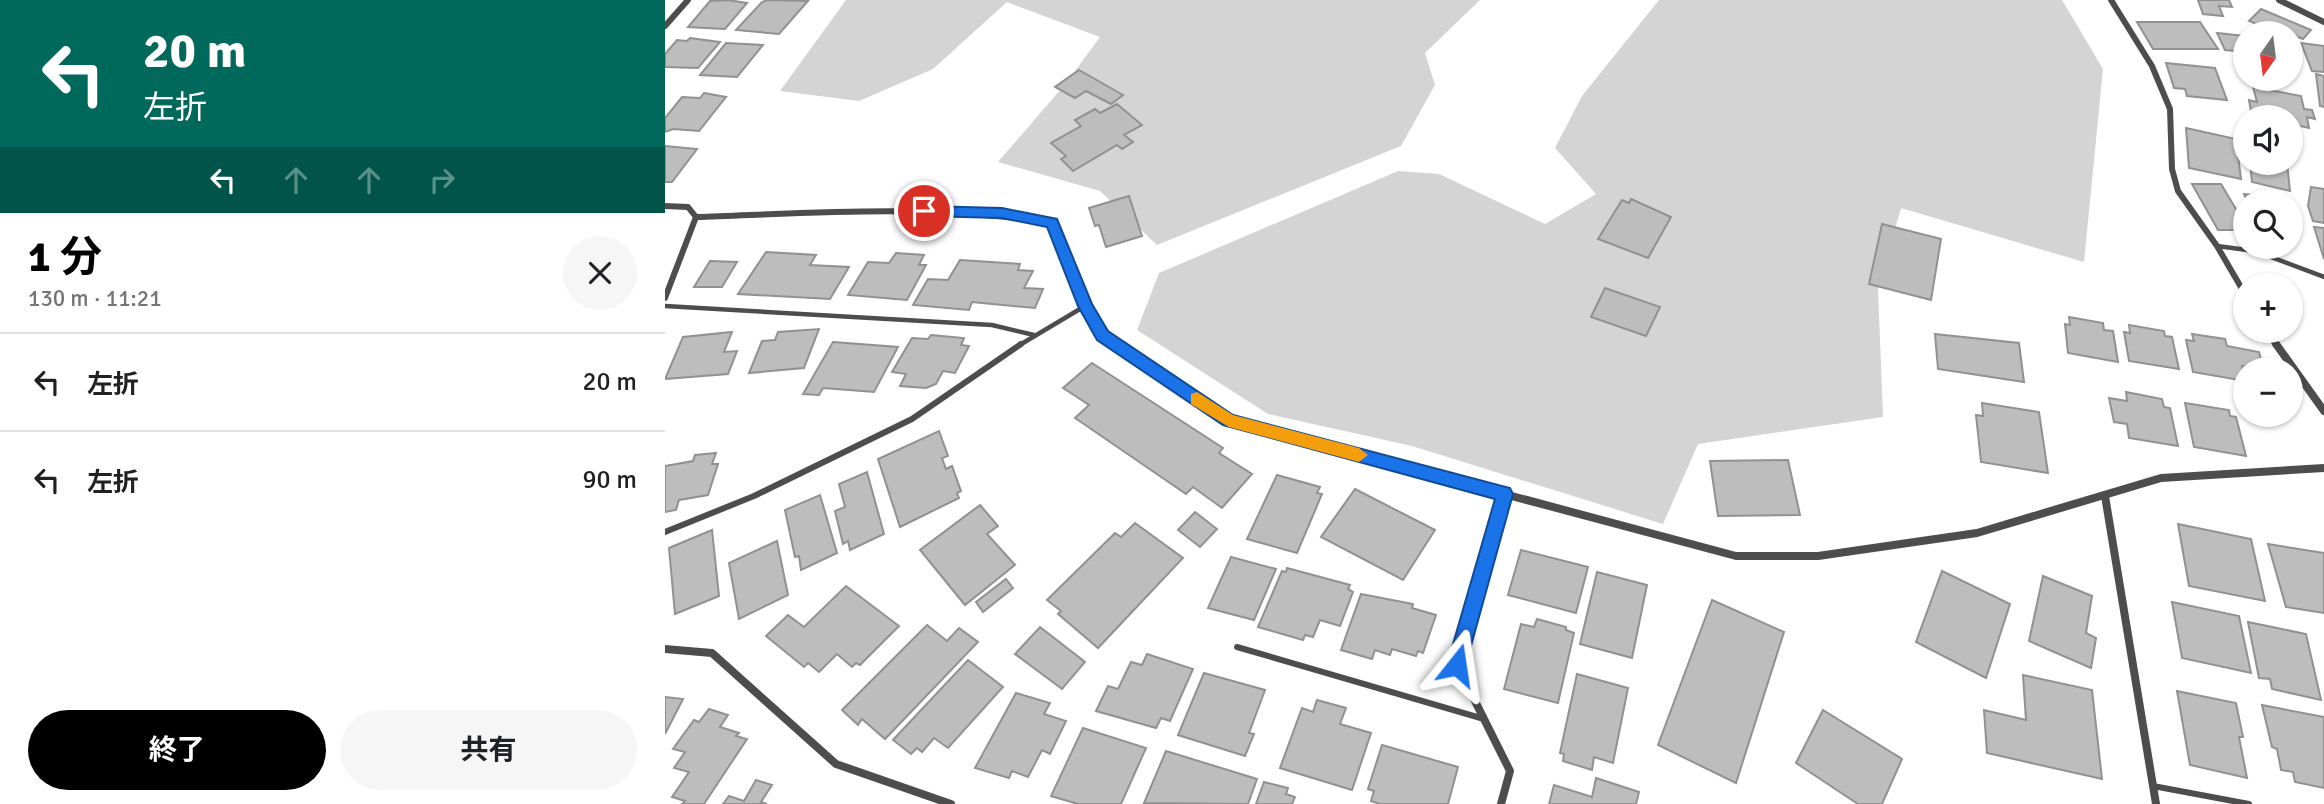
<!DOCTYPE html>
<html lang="ja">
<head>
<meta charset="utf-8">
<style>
	body { margin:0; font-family:Signika,"Noto Sans JP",sans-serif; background:#f6f6f6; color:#202124; height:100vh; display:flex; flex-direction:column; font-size:26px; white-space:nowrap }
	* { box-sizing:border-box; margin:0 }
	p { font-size:23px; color:#757577 }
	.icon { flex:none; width:38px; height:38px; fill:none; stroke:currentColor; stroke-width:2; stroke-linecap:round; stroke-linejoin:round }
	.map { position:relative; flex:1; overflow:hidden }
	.drawer { display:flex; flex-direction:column; background:#fff; width:665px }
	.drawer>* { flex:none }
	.banner { background:#00695c; color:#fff; overflow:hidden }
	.needle { width:46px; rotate:194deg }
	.fabs { position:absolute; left:1568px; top:21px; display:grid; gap:14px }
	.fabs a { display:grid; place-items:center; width:70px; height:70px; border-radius:50%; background:#fff; box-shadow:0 2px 5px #0004; font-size:35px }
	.pin { position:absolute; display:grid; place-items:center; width:60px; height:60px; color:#fff; margin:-30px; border:4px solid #fff; border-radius:50%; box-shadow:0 2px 7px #0007 }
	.me { position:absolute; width:77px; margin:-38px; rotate:15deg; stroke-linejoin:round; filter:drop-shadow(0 0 5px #0008) }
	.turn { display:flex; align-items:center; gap:24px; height:147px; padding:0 28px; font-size:32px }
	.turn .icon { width:91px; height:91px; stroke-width:2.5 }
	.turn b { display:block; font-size:49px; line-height:60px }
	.lanes { display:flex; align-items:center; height:66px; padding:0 28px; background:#0003; justify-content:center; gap:35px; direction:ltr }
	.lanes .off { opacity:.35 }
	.round { display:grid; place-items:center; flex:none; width:74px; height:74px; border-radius:37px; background:#f6f6f6 }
	.overview { display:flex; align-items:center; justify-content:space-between; height:119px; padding:0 28px }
	h1 { font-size:42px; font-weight:700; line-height:52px; color:#000 }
	.cta { display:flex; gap:14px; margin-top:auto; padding:14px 28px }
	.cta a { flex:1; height:80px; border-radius:42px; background:#000; color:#fff; font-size:28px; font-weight:700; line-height:80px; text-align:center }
	.cta a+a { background:#f6f6f6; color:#202124 }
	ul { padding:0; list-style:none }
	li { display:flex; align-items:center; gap:21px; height:98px; padding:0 28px; border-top:2px solid #e0e0e0 }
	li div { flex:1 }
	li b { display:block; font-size:26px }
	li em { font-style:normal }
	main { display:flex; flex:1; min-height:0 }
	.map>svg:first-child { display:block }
	.green { fill:#d4d4d4 }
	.building { fill:#bdbdbd; stroke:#919191; stroke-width:2 }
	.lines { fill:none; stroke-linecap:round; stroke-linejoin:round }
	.lane-far1 { stroke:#4d4d4d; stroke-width:4.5 }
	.lane { stroke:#4d4d4d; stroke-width:6 }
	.street-far1 { stroke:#4d4d4d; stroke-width:6 }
	.street { stroke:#4d4d4d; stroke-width:8 }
	.route { fill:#1a73e8; stroke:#114b97; stroke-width:2 }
	.slow { fill:#f59e0b }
</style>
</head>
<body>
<main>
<section class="drawer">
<div class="banner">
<div class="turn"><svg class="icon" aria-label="left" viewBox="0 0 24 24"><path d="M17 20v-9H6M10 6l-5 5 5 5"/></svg><div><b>20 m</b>左折</div></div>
<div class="lanes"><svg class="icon" aria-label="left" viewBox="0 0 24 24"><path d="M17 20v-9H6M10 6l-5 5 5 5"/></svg><svg class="icon off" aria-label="ahead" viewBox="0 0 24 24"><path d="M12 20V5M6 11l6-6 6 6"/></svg><svg class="icon off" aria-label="ahead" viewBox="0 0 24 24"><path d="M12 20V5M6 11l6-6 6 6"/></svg><svg class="icon off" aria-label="right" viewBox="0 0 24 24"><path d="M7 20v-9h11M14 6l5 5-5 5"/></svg></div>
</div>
<div class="overview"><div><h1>1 分</h1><p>130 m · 11:21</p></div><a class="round"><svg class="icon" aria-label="close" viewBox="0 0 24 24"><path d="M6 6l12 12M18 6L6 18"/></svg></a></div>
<ul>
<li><svg class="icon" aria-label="left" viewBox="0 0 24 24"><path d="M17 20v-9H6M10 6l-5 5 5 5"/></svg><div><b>左折</b></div><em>20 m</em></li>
<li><svg class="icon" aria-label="left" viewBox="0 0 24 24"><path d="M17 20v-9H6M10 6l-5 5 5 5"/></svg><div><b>左折</b></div><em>90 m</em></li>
</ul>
<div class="cta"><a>終了</a><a>共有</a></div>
</section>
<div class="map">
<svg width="1659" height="804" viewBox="0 0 1659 804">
	<rect width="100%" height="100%" fill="#fff"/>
	<g class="green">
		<path d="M181 0H815L760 53 770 85 736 146 492 245 435 191 333 162 402 82 435 37 342 2 268 69 194 101 115 91Z"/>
		<path d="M994 0H1397L1438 69 1419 262 1236 208 1213 289 1218 417 1033 444 998 524 747 446 603 414 472 330 494 273 733 171 774 174 880 224 931 194 890 148 917 96Z"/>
	</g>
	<g class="building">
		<path d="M63 0 82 3 60 29 23 27 45 1Z"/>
		<path d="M103 0 143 1 114 34 71 30 97 2Z"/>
		<path d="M1533 0H1564L1567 7 1554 6 1558 16 1538 14Z"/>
		<path d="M1596 9 1646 30 1638 39 1628 35 1626 37V33H1613L1584 21Z"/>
		<path d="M1472 22H1535L1553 49H1488Z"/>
		<path d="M1552 33 1580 36V52L1560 50Z"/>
		<path d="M25 38 55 42 33 68 0 67V54L12 40 22 41Z"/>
		<path d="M61 43 98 45 72 77 35 75Z"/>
		<path d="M1636 43 1659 46V72L1647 71Z"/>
		<path d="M1501 63 1550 68 1562 100 1522 96 1520 89 1509 88Z"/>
		<path d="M414 70 458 95 446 104 421 91 410 98 390 87Z"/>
		<path d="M1651 74 1659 76V107L1655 106Z"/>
		<path d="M1588 87 1636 96 1639 109 1647 110 1650 119 1642 117 1644 128 1626 124V117H1587L1584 100 1592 102Z"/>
		<path d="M39 93 61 97 34 131 8 129 0 132V118L17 97 35 98Z"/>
		<path d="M452 104 477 125 459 135 468 142 457 149 452 145 408 171 396 159 401 156 386 143 416 126 410 120 430 109 435 113Z"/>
		<path d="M1521 128 1571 139 1576 179 1524 168Z"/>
		<path d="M0 146 32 149 7 182H0Z"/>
		<path d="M1585 163H1622L1625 191 1587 182Z"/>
		<path d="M1527 184H1556L1580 224V230H1553Z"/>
		<path d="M1646 187 1659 189V223L1648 221 1643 206Z"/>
		<path d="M1579 194 1612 197 1614 201H1582Z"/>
		<path d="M464 196 477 236 441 247 434 225 430 226 424 208Z"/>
		<path d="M966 199 1006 217 983 258 933 239 957 200 964 203Z"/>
		<path d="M1217 224 1276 239 1266 300 1204 284Z"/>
		<path d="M1649 227 1659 228V259Z"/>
		<path d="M101 252 151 255 145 265 184 267 165 299 73 294Z"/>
		<path d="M231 253 259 255 254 265H261L242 300 183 295 203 262 224 263Z"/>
		<path d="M295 260 355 264 353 270 368 271 359 288 378 289 370 308 307 302 304 310 248 305 263 279 283 280Z"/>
		<path d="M45 261 72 262 57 287H29Z"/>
		<path d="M940 288 995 307 981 336 926 317Z"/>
		<path d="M1404 317 1438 323 1439 330 1448 331 1453 362 1403 353 1400 324 1405 325Z"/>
		<path d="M1464 325 1499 331 1500 336 1507 337 1514 369 1464 361 1459 332 1465 333Z"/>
		<path d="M154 329 139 368 84 373 97 341 110 340 113 332Z"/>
		<path d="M67 332 59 352 72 351 63 374 0 379 18 337Z"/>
		<path d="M1270 334 1354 343 1359 382 1273 369Z"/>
		<path d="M1527 334 1560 339 1562 346 1594 352 1599 369 1577 366 1580 381 1528 372 1521 340 1529 341Z"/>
		<path d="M266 335 299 338 296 345 304 346 290 373 278 371 271 384 261 388 235 386 241 374 227 372 247 338 263 339Z"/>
		<path d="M168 342 233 347 209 392 158 388 154 395 138 394Z"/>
		<path d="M427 363 558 448 554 453 587 474 557 508 528 487 521 494 410 418 424 405 398 388Z"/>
		<path d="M1461 392 1497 399 1499 407 1505 408 1513 446 1464 438 1462 424 1449 422 1444 398 1462 401Z"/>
		<path d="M1317 403 1374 412 1383 473 1316 462 1311 415 1318 416Z"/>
		<path d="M1520 403 1564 410 1565 416 1571 417 1581 456 1529 447Z"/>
		<path d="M274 431 283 456 277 458 281 469 287 466 296 491 292 493 294 498 235 527 213 459Z"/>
		<path d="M51 453 47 464H53L43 495 14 500 11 510 0 512V466L28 461 30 455Z"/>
		<path d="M1123 460 1135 515 1053 516 1045 461Z"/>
		<path d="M202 472 219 534 185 550 183 541 178 544 170 511 180 507 174 484Z"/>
		<path d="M612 475 655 487 652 493 657 494 632 553 582 539Z"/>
		<path d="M690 489 770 530 738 580 656 537Z"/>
		<path d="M155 495 172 553 136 570 134 556 130 557 120 510Z"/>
		<path d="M315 505 333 526 322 534 350 565 300 605 255 550Z"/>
		<path d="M530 512 552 529 535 547 513 530Z"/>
		<path d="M470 523 518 558 433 648 393 614 396 611 382 600 450 533 456 537Z"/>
		<path d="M1513 524 1586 539 1600 601 1524 586Z"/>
		<path d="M47 530 54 596 10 614 4 548Z"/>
		<path d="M112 541 123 595 74 619 64 563Z"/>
		<path d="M1603 544 1659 553V613L1621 607Z"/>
		<path d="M856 550 923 567 911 613 843 595Z"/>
		<path d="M566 557 611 569 589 620 543 608Z"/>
		<path d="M622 568 685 585 683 589 688 592 675 626 655 620 648 637 640 635 638 640 593 627 617 571 621 572Z"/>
		<path d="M1277 571 1345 604 1321 678 1251 642Z"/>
		<path d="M932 572 982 585 967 658 915 644Z"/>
		<path d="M1378 576 1427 596 1421 633 1431 638 1426 668 1364 641Z"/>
		<path d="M341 579 348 588 318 612 311 602Z"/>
		<path d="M181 586 234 626 195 665 191 663 187 667 172 654 154 672 143 663 139 667 101 636 123 615 139 627Z"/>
		<path d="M696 594 748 604 747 608 771 615 758 653 753 651 751 656 727 649 725 655 710 650 707 659 676 650Z"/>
		<path d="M1047 600 1119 632 1071 783 993 745Z"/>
		<path d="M1507 602 1574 616 1586 673 1517 658Z"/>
		<path d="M872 619 901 627V630L909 633 893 703 839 689 856 624 869 627Z"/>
		<path d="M1583 622 1641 634 1656 700 1607 689 1605 679 1594 678Z"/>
		<path d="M262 625 282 641 294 628 313 642 220 739 197 719 193 725 177 710Z"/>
		<path d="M375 627 420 662 397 689 350 654Z"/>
		<path d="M482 654 528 669 505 721 496 718 491 728 431 711 443 686 453 689 466 662 477 665Z"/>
		<path d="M303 660 338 687 283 748 269 738 257 752 252 748 246 754 228 740Z"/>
		<path d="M539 673 600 690 584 733 589 734 580 756 513 735Z"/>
		<path d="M912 674 963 688 948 763 929 757 927 770 898 761 899 754 895 753Z"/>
		<path d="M1358 675 1427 690 1437 779 1322 753 1319 710 1361 720Z"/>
		<path d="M1512 691 1571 703 1578 737H1574L1582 778 1525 765Z"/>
		<path d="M351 693 385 703 379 714 401 721 385 754 377 750 363 777 347 771 344 778 310 768Z"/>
		<path d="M0 697 18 699 0 734Z"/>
		<path d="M652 700 681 708 675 724 706 733 687 790 615 768 637 708 648 712Z"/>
		<path d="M1597 705 1659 717V788L1630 782 1628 772 1616 770 1612 749 1607 747Z"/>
		<path d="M44 709 63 715 55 727 74 733 71 736 82 739 39 804H17L20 801 7 797 24 772 9 768 20 752 8 749 29 720 34 722Z"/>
		<path d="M1158 710 1237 759 1217 804H1193L1131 763Z"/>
		<path d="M418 728 481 748 456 804H413L386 796Z"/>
		<path d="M717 745 793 767 783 804H715L706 801 709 791 703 789Z"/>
		<path d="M501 751 592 779 583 804 479 803Z"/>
		<path d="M931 778 974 792 971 804H884L889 785 927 797Z"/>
		<path d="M91 780 107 785 96 802 102 804H58L64 796 79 801Z"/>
		<path d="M599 782 623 788 621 794 630 797 627 804H591Z"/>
	</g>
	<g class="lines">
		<g class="lane-far1">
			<path d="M1552 246 1590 251 1659 277"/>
			<path d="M0 306 327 325 369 335"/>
			<path d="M353 346 420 306"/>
		</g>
		<g class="lane">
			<path d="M0 532 89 496 247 419 356 344"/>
			<path d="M572 647 819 719"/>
			<path d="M1488 786 1584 804"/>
		</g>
		<g class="street-far1">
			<path d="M1446 0 1487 66 1505 109 1507 169 1513 191 1552 246 1580 294"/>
			<path d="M1614 0 1659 22"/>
			<path d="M0 26 23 0"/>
			<path d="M0 206 23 207 31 217 0 298"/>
			<path d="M31 217C150 213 268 204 387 223 403 264 415 321 453 346"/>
			<path d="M1601 331 1612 346"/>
		</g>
		<g class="street">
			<path d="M450 344 563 420 1071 556H1153L1312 533 1496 478 1659 468"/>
			<path d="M1611 344 1659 411"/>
			<path d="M1440 496 1491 804"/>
			<path d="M0 649 47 653 171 764 286 804"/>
			<path d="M836 804 845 771 792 665 839 494"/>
		</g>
	</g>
	<path class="route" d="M259 206 337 208 392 219 427 304 443 331 568 415 845 488 848 494 799 671 792 674 785 671 782 665 830 499 558 425 432 340 413 306 382 227 337 218 259 216 252 211Z"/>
	<path class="slow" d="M532 392 568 415 694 448 703 455 694 462 564 427 526 404V394Z"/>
</svg>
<div class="fabs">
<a><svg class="needle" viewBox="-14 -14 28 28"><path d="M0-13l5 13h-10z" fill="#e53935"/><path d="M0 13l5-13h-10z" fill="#757577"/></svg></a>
<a><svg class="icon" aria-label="sound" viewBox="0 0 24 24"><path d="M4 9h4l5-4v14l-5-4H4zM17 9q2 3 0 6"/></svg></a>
<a><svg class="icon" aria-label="search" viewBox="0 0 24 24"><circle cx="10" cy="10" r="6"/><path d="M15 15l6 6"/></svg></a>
<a>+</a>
<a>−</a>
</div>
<div class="pin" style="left:259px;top:211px;background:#d93025"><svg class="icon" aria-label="arrive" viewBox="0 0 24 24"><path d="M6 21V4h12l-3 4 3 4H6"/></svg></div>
<svg class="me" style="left:792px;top:665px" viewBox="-20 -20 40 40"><path d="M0-17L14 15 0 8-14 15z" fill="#1a73e8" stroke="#fff" stroke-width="4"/></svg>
</div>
</main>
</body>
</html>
